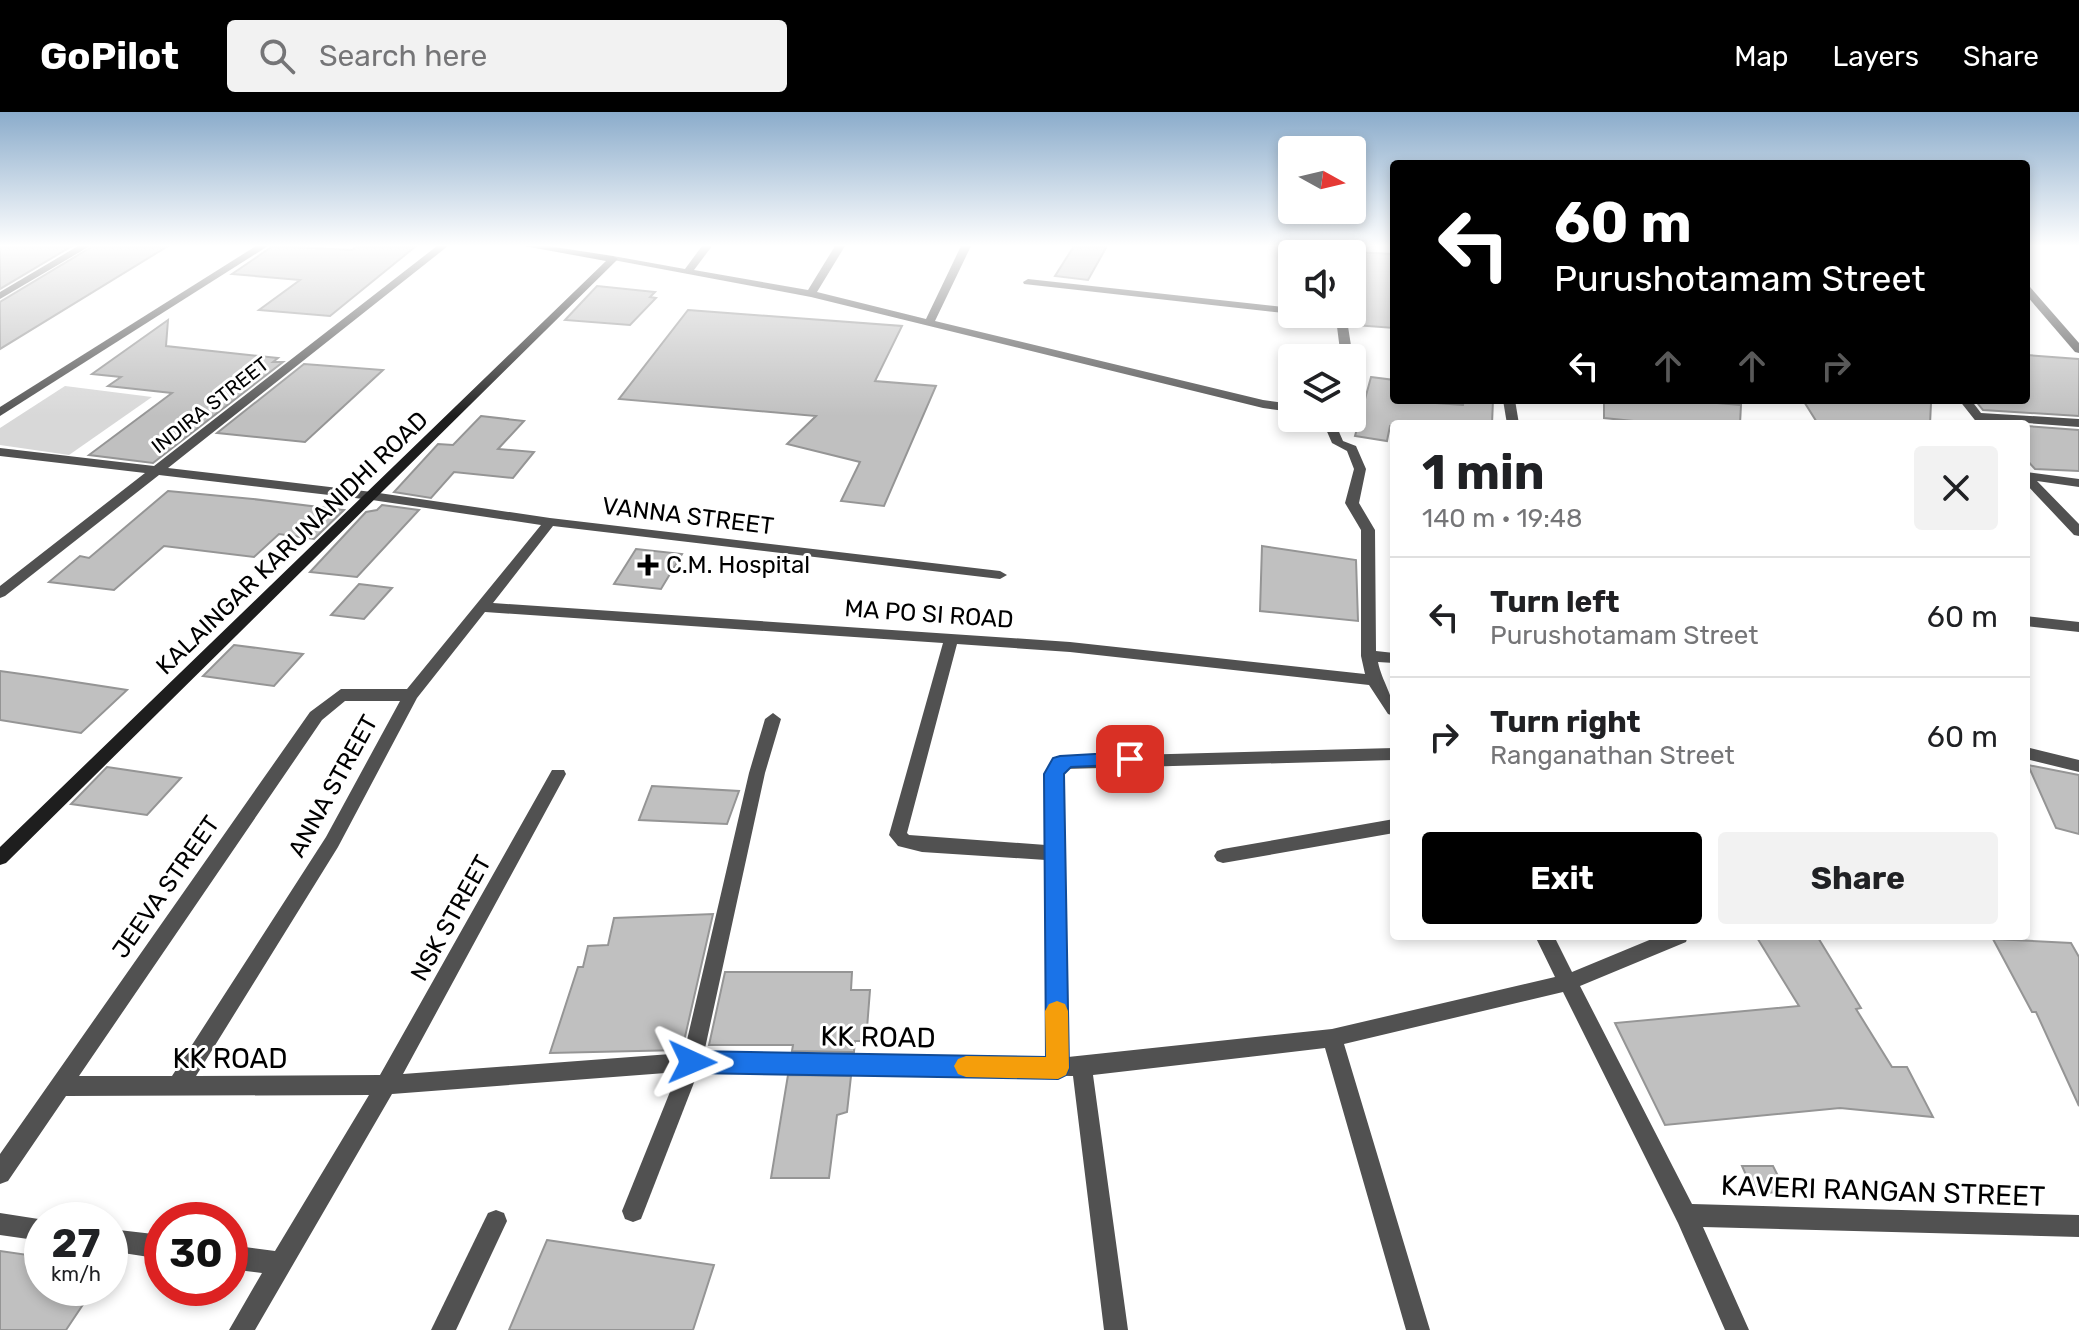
<!DOCTYPE html>
<html lang="en">
<head>
<meta charset="utf-8">
<style>
	body { margin:0; font-family:Rubik,sans-serif; background:#f2f2f2; color:#202124; height:100vh; display:flex; flex-direction:column; font-size:30px; white-space:nowrap }
	* { box-sizing:border-box; margin:0 }
	p { font-size:26px; color:#757577 }
	.icon { flex:none; width:44px; height:44px; fill:none; stroke:currentColor; stroke-width:2; stroke-linecap:round; stroke-linejoin:round }
	.map { position:relative; flex:1; overflow:hidden }
	.panel { position:absolute; left:1390px; top:308px; width:640px; height:520px; display:flex; flex-direction:column; background:#fff; border-radius:8px; box-shadow:0 4px 12px #0003 }
	.panel>* { flex:none }
	.guide { position:absolute; left:1390px; top:48px; width:640px; height:244px; border-radius:8px; box-shadow:0 4px 12px #0003; background:#000; color:#fff; overflow:hidden }
	.needle { width:52px; rotate:98deg }
	.controls { position:absolute; left:1278px; top:24px; display:grid; gap:16px }
	.controls a { display:grid; place-items:center; width:88px; height:88px; border-radius:8px; background:#fff; box-shadow:0 4px 12px #0003; font-size:40px }
	.speed { position:absolute; left:24px; top:1090px; display:flex; gap:16px; font-size:40px; font-weight:700; text-align:center }
	.speed>* { display:grid; place-content:center; width:104px; height:104px; border-radius:50%; background:#fff; box-shadow:0 4px 12px #0003; line-height:1 }
	.speed small { font-size:20px; font-weight:400 }
	.speed .limit { border:12px solid #d22; background:#fff; color:#111 }
	.pin { position:absolute; display:grid; place-items:center; width:68px; height:68px; color:#fff; margin:-34px; border-radius:16px; box-shadow:0 4px 12px #0006 }
	.me { position:absolute; width:88px; margin:-44px; rotate:91deg; stroke-linejoin:round; filter:drop-shadow(0 0 6px #0008) }
	.turn { display:flex; align-items:center; gap:28px; height:168px; padding:0 32px; font-size:36px }
	.turn .icon { width:104px; height:104px; stroke-width:2.5 }
	.turn b { display:block; font-size:56px; line-height:68px }
	.lanes { display:flex; align-items:center; height:76px; padding:0 32px; background:#0003; justify-content:center; gap:40px; direction:ltr }
	.lanes .off { opacity:.35 }
	.round { display:grid; place-items:center; flex:none; width:84px; height:84px; border-radius:8px; background:#f2f2f2 }
	.head { display:flex; align-items:center; justify-content:space-between; height:136px; padding:0 32px }
	h1 { font-size:48px; font-weight:700; line-height:60px }
	.action { display:flex; gap:16px; margin-top:auto; padding:16px 32px }
	.action a { flex:1; height:92px; border-radius:8px; background:#000; color:#fff; font-size:32px; font-weight:700; line-height:92px; text-align:center }
	.action a+a { background:#f2f2f2; color:#202124 }
	ul { padding:0; list-style:none }
	li { display:flex; align-items:center; gap:24px; height:120px; padding:0 32px; border-top:2px solid #e0e0e0 }
	li div { flex:1 }
	li b { display:block; font-size:30px }
	li em { font-style:normal }
	header { display:flex; align-items:center; gap:48px; box-sizing:border-box; height:112px; padding:0 40px; background:#000; color:#fff }
	header strong { font-size:38px }
	nav { display:flex; gap:44px; margin-inline-start:auto; font-size:28px }
	.search { width:560px; height:72px; background:#f2f2f2; display:flex; align-items:center; gap:20px; box-sizing:border-box; padding:0 28px; border-radius:8px; color:#757577; font-size:30px }
	.map>svg:first-child { display:block }
	.green { fill:#d8d8d8 }
	.building { fill:#c0c0c0; stroke:#959595; stroke-width:2 }
	.lines { fill:none; stroke-linecap:round; stroke-linejoin:round }
	.lane { fill:#515151; fill-rule:evenodd }
	.street { fill:#515151; fill-rule:evenodd }
	.secondary { fill:#1e1e1e; fill-rule:evenodd }
	.route { fill:#1a73e8; stroke:#114b97; stroke-width:2 }
	.slow { fill:#f59e0b }
	.poi-dot { fill:#000; stroke:#fff; stroke-width:3 }
	.labels { text-anchor:middle; dominant-baseline:central; stroke-width:6; stroke-linejoin:round; paint-order:stroke }
	.far-street-label { font-size:20px; fill:#000; stroke:#fff }
	.street-label { font-size:24px; fill:#000; stroke:#fff }
	.poi-label { font-size:24px; fill:#000; stroke:#fff; text-anchor:start }
	.near-street-label { font-size:28px; fill:#000; stroke:#fff }
</style>
</head>
<body>
<header>
<strong>GoPilot</strong>
<div class="search"><svg class="icon" aria-label="search" viewBox="0 0 24 24"><circle cx="10" cy="10" r="6"/><path d="M15 15l6 6"/></svg>Search here</div>
<nav><a>Map</a><a>Layers</a><a>Share</a></nav>
</header>
<div class="map">
<svg width="2079" height="1218" viewBox="0 0 2079 1218">
	<rect width="100%" height="100%" fill="#fff"/>
	<path class="green" d="M65 274 152 285 69 343 0 333V316Z"/>
	<g class="building">
		<path d="M0 134H72L0 177Z"/>
		<path d="M93 134H168L0 237V190Z"/>
		<path d="M273 134 352 138 357 134H416L330 204 259 198 300 168 232 162Z"/>
		<path d="M1074 134H1107L1088 168 1055 164Z"/>
		<path d="M1352 140 1394 142V216L1355 213Z"/>
		<path d="M597 174 655 180 650 185 656 186 630 213 565 208Z"/>
		<path d="M688 198 902 214 875 269 936 274 884 394 841 389 860 350 787 332 816 304 619 287Z"/>
		<path d="M168 208 166 234 278 246 273 250H283L153 351 89 343 172 281 108 274 121 265 92 262Z"/>
		<path d="M2026 243 2079 247V304L1983 298 1975 288H2026Z"/>
		<path d="M304 252 383 258 305 330 217 321Z"/>
		<path d="M1371 265 1394 268V288L1463 293 1464 288H1493L1492 312H1394V315L1390 314 1387 329 1355 324Z"/>
		<path d="M1604 288H1681L1741 293 1740 312H1663L1604 306Z"/>
		<path d="M1803 288 1931 291 1930 312H1818Z"/>
		<path d="M481 304 524 309 498 337 534 340 513 366 454 360 431 386 394 380 438 332 453 333Z"/>
		<path d="M2026 314 2079 318V359L2035 357 2026 347Z"/>
		<path d="M168 379 253 387 344 398 314 427 279 422 254 445 164 434 114 478 49 470 80 444 89 446Z"/>
		<path d="M382 393 419 398 357 465 310 460 366 400 377 398Z"/>
		<path d="M1262 434 1356 448 1358 509 1260 499Z"/>
		<path d="M636 437 682 442 661 477 614 472Z"/>
		<path d="M359 472 392 476 364 507 331 503Z"/>
		<path d="M234 533 303 542 274 574 203 564Z"/>
		<path d="M0 559 43 565 127 578 81 621 0 608Z"/>
		<path d="M2028 653 2079 663V722L2056 716Z"/>
		<path d="M107 655 181 666 147 703 71 692Z"/>
		<path d="M652 674 739 679 727 712 639 708Z"/>
		<path d="M713 802 682 938 550 941 578 855H583L588 834 608 833 614 806Z"/>
		<path d="M1756 824H1817L1861 896 1856 897 1892 955H1907L1933 1005 1840 996 1665 1013 1615 911 1799 894Z"/>
		<path d="M1993 827 2071 831 2079 845V994L2036 900H2032Z"/>
		<path d="M725 860H852L851 878H870L866 929H855L854 940 792 939 793 933H709Z"/>
		<path d="M788 963 851 964 847 1000 837 1003 829 1066H771Z"/>
		<path d="M1742 1054H1773L1786 1080 1754 1081Z"/>
		<path d="M547 1128 714 1153 693 1218H509Z"/>
		<path d="M0 1139 42 1145V1176H94L66 1218H0Z"/>
	</g>
	<g class="lines">
		<path class="lane" d="M692 941 699 943 702 950 641 1107 633 1110 625 1107 622 1099 682 950 685 943Z"/>
		<g class="street">
			<path d="M78 134H90L0 187V180Z"/>
			<path d="M256 134H268L0 304V295Z"/>
			<path d="M437 134H448L168 356 372 380 550 406 1000 459 1007 463 1000 467 553 414 493 491 1070 530 1365 562 1361 544V418L1345 391 1354 357 1347 339 1332 331 1321 306H1333L1343 329 1356 334 1366 357 1359 391 1375 418 1376 539 1394 541V551L1378 550C1382 570 1394 583 1394 604L1388 602 1369 573 1070 540 957 532 907 721 909 723 1046 733V662L1054 647 1060 645 1394 636V648L1065 657 1062 662 1068 945 1332 917 1555 865 1535 824H1554L1572 860 1659 824H1688L1686 830 1580 874 1692 1092 2079 1103V1125L1703 1115 1749 1218H1725L1678 1111 1563 880 1344 932 1430 1218H1406L1325 936 1093 963 1128 1218H1104L1073 964 692 959 392 982 255 1218H229L262 1161 230 1157V1133L275 1139 369 983 66 984 8 1069 0 1072V1042L310 600 341 577H407L541 413 372 388 159 363 5 484 0 486V474L145 361 0 344V336L154 354ZM485 500 943 531 889 723 898 734 922 740 1046 748 1048 945 704 941 765 661 781 607 773 601 765 607 749 661 684 941 403 962 566 662 564 658H552L380 963 196 964 338 735 417 586ZM345 589H400L326 725 172 964H79L322 608Z"/>
			<path d="M702 134H712L694 158 808 178 835 134H845L817 180 926 207 961 134H971L935 209 1263 288 1292 292V300L1263 296 811 185 608 147 613 144 685 157Z"/>
			<path d="M1330 134H1340L1341 142H1331Z"/>
			<path d="M1028 167 1292 196 1293 202 1024 172 1023 170Z"/>
			<path d="M2026 174 2030 175 2079 231V241L2075 240 2026 183Z"/>
			<path d="M1319 202H1346L1353 246 1352 247 1341 246 1336 207Z"/>
			<path d="M1503 288H1515L1519 312H1507Z"/>
			<path d="M1959 288H1971L1981 301 2079 307V315L1987 308 1990 312H1978Z"/>
			<path d="M2026 360 2079 367V375L2037 369 2079 412V424L2074 423 2026 372Z"/>
			<path d="M2026 504 2079 510V520L2026 514Z"/>
			<path d="M2026 635 2079 648V660L2026 647Z"/>
			<path d="M1394 707V721L1223 751 1217 749 1214 744 1217 739 1223 737Z"/>
			<path d="M496 1098 504 1101 507 1109 456 1218H431L488 1101Z"/>
			<path d="M0 1101 45 1108H42V1129L0 1123Z"/>
			<path d="M110 1117 162 1123V1147L110 1139Z"/>
		</g>
		<path class="secondary" d="M524 134H548L613 144 618 147 6 751 0 753V735L606 149Z"/>
	</g>
	<linearGradient id="sky" x2="0" y2="1"><stop stop-color="#8baccb"/><stop offset="0.44" stop-color="#fff"/><stop offset="1" stop-color="#fff" stop-opacity="0"/></linearGradient>
	<rect width="2079" height="304" fill="url(#sky)"/>
	<path class="route" d="M1130 640 1139 647 1136 652 1071 655 1064 662 1069 956 1066 963 1058 967 692 961 684 958 681 950 684 943 692 939 1046 945 1044 662 1053 646 1060 644Z"/>
	<path class="slow" d="M1057 889 1065 892 1068 899 1069 956 1066 963 1058 967 966 965 958 962 954 954 958 947 966 944 1046 945 1045 899 1049 892Z"/>
	<path class="poi-dot" d="M644 441h8v8h8v8h-8v8h-8v-8h-8v-8h8z"/>
	<g class="labels">
		<g class="far-street-label">
			<text transform="translate(210 293) rotate(-38)">INDIRA STREET</text>
		</g>
		<g class="street-label">
			<text transform="translate(688 404) rotate(7)">VANNA STREET</text>
			<text transform="translate(292 431) rotate(-44)">KALAINGAR KARUNANIDHI ROAD</text>
			<text transform="translate(929 502) rotate(4)">MA PO SI ROAD</text>
			<text transform="translate(333 674) rotate(-61)">ANNA STREET</text>
			<text transform="translate(166 775) rotate(-55)">JEEVA STREET</text>
			<text transform="translate(451 806) rotate(-61)">NSK STREET</text>
		</g>
		<g class="poi-label">
			<text x="666" y="453">C.M. Hospital</text>
		</g>
		<g class="near-street-label">
			<text transform="translate(878 925) rotate(1)">KK ROAD</text>
			<text x="230" y="946">KK ROAD</text>
			<text transform="translate(1883 1079) rotate(2)">KAVERI RANGAN STREET</text>
		</g>
	</g>
</svg>
<div class="controls">
<a><svg class="needle" viewBox="-14 -14 28 28"><path d="M0-13l5 13h-10z" fill="#e53935"/><path d="M0 13l5-13h-10z" fill="#757577"/></svg></a>
<a><svg class="icon" aria-label="sound" viewBox="0 0 24 24"><path d="M4 9h4l5-4v14l-5-4H4zM17 9q2 3 0 6"/></svg></a>
<a><svg class="icon" aria-label="layers" viewBox="0 0 24 24"><path d="M12 4l9 5-9 5-9-5zM3 14l9 5 9-5"/></svg></a>
</div>
<div class="speed"><div>27<small>km/h</small></div><div class="limit">30</div></div>
<div class="pin" style="left:1130px;top:647px;background:#d93025"><svg class="icon" aria-label="arrive" viewBox="0 0 24 24"><path d="M6 21V4h12l-3 4 3 4H6"/></svg></div>
<svg class="me" style="left:692px;top:950px" viewBox="-20 -20 40 40"><path d="M0-17L14 15 0 8-14 15z" fill="#1a73e8" stroke="#fff" stroke-width="4"/></svg>
<div class="guide">
<div class="turn"><svg class="icon" aria-label="left" viewBox="0 0 24 24"><path d="M17 20v-9H6M10 6l-5 5 5 5"/></svg><div><b>60 m</b>Purushotamam Street</div></div>
<div class="lanes"><svg class="icon" aria-label="left" viewBox="0 0 24 24"><path d="M17 20v-9H6M10 6l-5 5 5 5"/></svg><svg class="icon off" aria-label="ahead" viewBox="0 0 24 24"><path d="M12 20V5M6 11l6-6 6 6"/></svg><svg class="icon off" aria-label="ahead" viewBox="0 0 24 24"><path d="M12 20V5M6 11l6-6 6 6"/></svg><svg class="icon off" aria-label="right" viewBox="0 0 24 24"><path d="M7 20v-9h11M14 6l5 5-5 5"/></svg></div>
</div>
<section class="panel">
<div class="head"><div><h1>1 min</h1><p>140 m · 19:48</p></div><a class="round"><svg class="icon" aria-label="close" viewBox="0 0 24 24"><path d="M6 6l12 12M18 6L6 18"/></svg></a></div>
<ul>
<li><svg class="icon" aria-label="left" viewBox="0 0 24 24"><path d="M17 20v-9H6M10 6l-5 5 5 5"/></svg><div><b>Turn left</b><p>Purushotamam Street</p></div><em>60 m</em></li>
<li><svg class="icon" aria-label="right" viewBox="0 0 24 24"><path d="M7 20v-9h11M14 6l5 5-5 5"/></svg><div><b>Turn right</b><p>Ranganathan Street</p></div><em>60 m</em></li>
</ul>
<div class="action"><a>Exit</a><a>Share</a></div>
</section>
</div>
</body>
</html>
